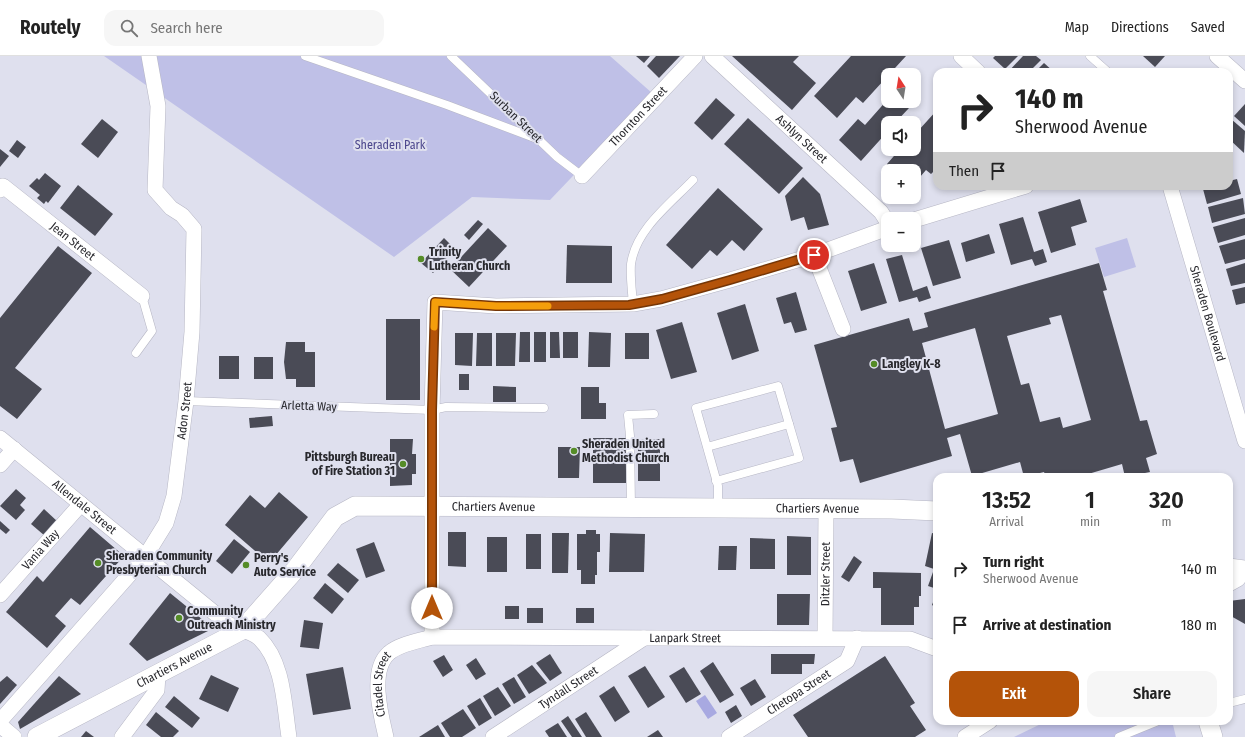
<!DOCTYPE html>
<html lang="en">
<head>
<meta charset="utf-8">
<style>
	body { margin:0; font-family:"Fira Sans Condensed",sans-serif; background:#f6f6f6; color:#222; height:100vh; display:flex; flex-direction:column; font-size:15px; white-space:nowrap }
	* { box-sizing:border-box; margin:0 }
	p { font-size:13px; color:#767676 }
	.icon { flex:none; width:22px; height:22px; fill:none; stroke:currentColor; stroke-width:2; stroke-linecap:round; stroke-linejoin:round }
	.map { position:relative; flex:1; overflow:hidden }
	.details { position:absolute; left:933px; top:417px; width:300px; height:252px; display:flex; flex-direction:column; background:#fff; border-radius:12px; box-shadow:0 2px 6px #0003 }
	.details>* { flex:none }
	.hud { position:absolute; left:933px; top:12px; width:300px; height:122px; border-radius:12px; box-shadow:0 2px 6px #0003; background:#fff; color:#222; overflow:hidden }
	.needle { width:26px; rotate:348deg }
	.buttons { position:absolute; left:881px; top:12px; display:grid; gap:8px }
	.buttons a { display:grid; place-items:center; width:40px; height:40px; border-radius:8px; background:#fff; box-shadow:0 2px 6px #0003; font-size:20px }
	.pin { position:absolute; display:grid; place-items:center; width:34px; height:34px; color:#fff; margin:-17px; border:2px solid #fff; border-radius:50%; box-shadow:0 1px 4px #0007 }
	.me { position:absolute; width:44px; margin:-22px; rotate:0deg; stroke-linejoin:round; filter:drop-shadow(0 0 3px #0008) }
	.turn { display:flex; align-items:center; gap:14px; height:84px; padding:0 16px; font-size:18px }
	.turn .icon { width:52px; height:52px; stroke-width:2.5 }
	.turn b { display:block; font-size:28px; line-height:34px }
	.then { display:flex; align-items:center; height:38px; padding:0 16px; background:#0003; gap:8px; font-size:15px }
	.eta { display:flex; justify-content:space-evenly; align-items:center; height:68px; text-align:center }
	.eta b { font-size:24px; font-weight:600; line-height:28px }
	.cta { display:flex; gap:8px; margin-top:auto; padding:8px 16px }
	.cta a { flex:1; height:46px; border-radius:12px; background:#b45309; color:#fff; font-size:16px; font-weight:600; line-height:46px; text-align:center }
	.cta a+a { background:#f6f6f6; color:#222 }
	ul { padding:0; list-style:none }
	li { display:flex; align-items:center; gap:12px; height:56px; padding:0 16px }
	li div { flex:1 }
	li b { display:block; font-size:15px }
	li em { font-style:normal }
	header { display:flex; align-items:center; gap:24px; box-sizing:border-box; height:56px; padding:0 20px; background:#fff; border-bottom:1px solid #e0e0e0 }
	header strong { font-size:19px }
	nav { display:flex; gap:22px; margin-inline-start:auto; font-size:14px }
	.search { width:280px; height:36px; background:#f6f6f6; display:flex; align-items:center; gap:10px; box-sizing:border-box; padding:0 14px; border-radius:12px; color:#767676; font-size:15px }
	.map>svg:first-child { display:block }
	.green { fill:#bfc0e7 }
	.water { fill:#a8a9e1 }
	.building { fill:#4a4b56; fill-rule:evenodd }
	.lines { fill:none; stroke-linecap:round; stroke-linejoin:round }
	.service-casing { stroke:#b6b6c4; stroke-width:9 }
	.minor-casing { stroke:#b6b6c4; stroke-width:16 }
	.tertiary-casing { stroke:#b6b6c4; stroke-width:20 }
	.service { stroke:#fff; stroke-width:8 }
	.minor { stroke:#fff; stroke-width:15 }
	.tertiary { stroke:#fff; stroke-width:19 }
	.route-casing { stroke:#753606; stroke-width:10 }
	.route { stroke:#b45309; stroke-width:7 }
	.slow { stroke:#f59e0b; stroke-width:7 }
	.poi-dot { fill:#558c27; stroke:#dfe0ee; stroke-width:1.5 }
	.labels { text-anchor:middle; dominant-baseline:central; stroke-width:4; stroke-linejoin:round; paint-order:stroke }
	.street-label { font-size:12px; fill:#28282d; stroke:#dfe0ee }
	.park-label { font-size:12px; fill:#4c478d; stroke:#dfe0ee }
	.poi-label { font-size:12px; font-weight:bold; fill:#28282d; stroke:#dfe0ee; text-anchor:start }
</style>
</head>
<body>
<header>
<strong>Routely</strong>
<div class="search"><svg class="icon" aria-label="search" viewBox="0 0 24 24"><circle cx="10" cy="10" r="6"/><path d="M15 15l6 6"/></svg>Search here</div>
<nav><a>Map</a><a>Directions</a><a>Saved</a></nav>
</header>
<div class="map">
<svg width="1245" height="681" viewBox="0 0 1245 681">
	<rect width="100%" height="100%" fill="#dfe0ee"/>
	<g class="green">
		<path d="M104 0H610L652 37 550 144 472 141 394 201Z"/>
		<path d="M1127 182 1136 211 1104 221 1095 192Z"/>
		<path d="M1047 665H1172L1176 681H1014Z"/>
	</g>
	<path class="water" d="M705 639 717 657 708 663 696 645Z"/>
	<g class="building">
		<path d="M636 0H650L644 7Z"/>
		<path d="M656 0H680L659 22 647 10Z"/>
		<path d="M732 0H799L793 6 816 27 792 54Z"/>
		<path d="M851 0H906L863 47 856 41 837 62 814 40Z"/>
		<path d="M995 0H1018L1005 13 993 2Z"/>
		<path d="M1023 0H1036L1041 4 1029 16H1008Z"/>
		<path d="M1143 0H1165L1155 11Z"/>
		<path d="M1044 7 1054 16H1035Z"/>
		<path d="M716 42 735 59 712 84 694 67Z"/>
		<path d="M888 43V45H901L909 52 895 67H888V75L861 105 839 84 858 63 865 69Z"/>
		<path d="M1245 48V70L1234 60Z"/>
		<path d="M937 54V112L931 118 926 114 914 128V115H888V126L885 118 887 108 900 93H914V71L918 75Z"/>
		<path d="M748 62 803 112 779 138 724 88Z"/>
		<path d="M102 63 118 76 98 102 81 88Z"/>
		<path d="M1231 63 1245 75 1244 97 1229 83V66Z"/>
		<path d="M17 84 26 91 18 102 9 95Z"/>
		<path d="M0 93 9 100 0 111Z"/>
		<path d="M45 117 61 130 48 147 46 145 44 148 37 142 40 139 29 130 37 122 39 124Z"/>
		<path d="M803 121 820 138 829 169 808 174 804 161 791 165 785 140Z"/>
		<path d="M1237 123 1241 138 1207 148 1203 133 1212 130H1229V125Z"/>
		<path d="M78 129 113 158 95 180 60 152Z"/>
		<path d="M718 132 763 173 744 195 732 184 717 200 710 194 692 213 666 189Z"/>
		<path d="M1243 142 1245 158 1212 167 1208 151Z"/>
		<path d="M1080 143 1087 166 1071 171 1076 189 1051 197 1038 156Z"/>
		<path d="M1023 161 1034 196 1043 193 1047 206 1035 210 1032 203 1011 209 999 168Z"/>
		<path d="M1245 162V179L1218 187 1213 171Z"/>
		<path d="M478 164 483 168 469 184 464 179Z"/>
		<path d="M488 172 507 190 469 231 450 213Z"/>
		<path d="M989 178 995 197 966 206 961 187Z"/>
		<path d="M444 182 455 193 433 217 421 207Z"/>
		<path d="M1245 183V203L1225 208 1219 190Z"/>
		<path d="M949 184 961 222 933 230 921 192Z"/>
		<path d="M567 189 612 190V227H566Z"/>
		<path d="M58 190 92 217 15 312 42 333 17 363 0 350V262Z"/>
		<path d="M902 199 913 235 927 230 931 242 919 246 917 241 899 246 886 203Z"/>
		<path d="M874 207 887 247 861 255 848 215Z"/>
		<path d="M1099 207 1107 234 1103 235 1140 365 1147 364 1157 398 1146 402 1150 416 1125 421 1122 408 1078 421H1046L1044 416 1024 421 1020 406 972 420 960 378 947 382 952 400 860 427 853 403 840 406 831 372 837 371 814 289 909 262 913 275 928 271 924 257ZM1061 259 1091 364 1063 372 1060 361 1040 366 1029 327 1021 329 1007 280 1051 268 1049 262ZM975 272 998 358 945 373 922 287Z"/>
		<path d="M1245 207V227L1231 230 1226 213Z"/>
		<path d="M1245 231V247L1236 249 1232 234Z"/>
		<path d="M796 236 807 274 795 277 791 266 784 268 776 242Z"/>
		<path d="M745 248 759 295 732 304 717 257Z"/>
		<rect x="386" y="263" width="34" height="81"/>
		<path d="M682 266 697 316 671 323 656 274Z"/>
		<path d="M520 276H530V306H519Z"/>
		<rect x="534" y="276" width="12" height="30"/>
		<path d="M550 276H559L560 302H550Z"/>
		<rect x="563" y="276" width="15" height="26"/>
		<path d="M589 276 611 277 610 311H588Z"/>
		<path d="M455 277H473L472 310 455 309Z"/>
		<path d="M477 277H492V310H476Z"/>
		<path d="M496 277H516L515 310H496Z"/>
		<rect x="625" y="277" width="24" height="26"/>
		<path d="M286 286H305V296H315V331H296V323H286L284 306Z"/>
		<rect x="219" y="300" width="20" height="23"/>
		<rect x="254" y="301" width="19" height="22"/>
		<rect x="459" y="318" width="10" height="16"/>
		<path d="M493 330 516 331V346H493Z"/>
		<path d="M581 331H599V347H606V363H581Z"/>
		<path d="M272 360 273 370 250 372 249 362Z"/>
		<rect x="593" y="382" width="33" height="45"/>
		<path d="M390 383H413L412 398H416V418H412V429L390 430Z"/>
		<rect x="638" y="383" width="22" height="42"/>
		<path d="M558 391H580L579 422H558Z"/>
		<path d="M16 433 26 442 20 449 25 454 16 464 0 450Z"/>
		<path d="M279 436 308 461 269 507 225 469 250 439 265 452Z"/>
		<path d="M44 453 58 466 45 480 31 468Z"/>
		<path d="M0 465 10 474 6 478 0 473Z"/>
		<path d="M90 471 124 500 80 549 71 542 55 560 66 570 47 592 6 556 37 520 43 526Z"/>
		<path d="M586 474H596V478H600V496H597V519H595V528H581V514H577V478H586Z"/>
		<path d="M448 476H466V511L448 510Z"/>
		<path d="M552 477H569L568 517H552Z"/>
		<path d="M610 477 645 478 644 516H609Z"/>
		<path d="M932 477 937 478V514L925 510Z"/>
		<rect x="526" y="478" width="15" height="35"/>
		<path d="M787 480 811 481V519H787Z"/>
		<rect x="487" y="481" width="20" height="35"/>
		<path d="M750 482 775 483V513H750Z"/>
		<path d="M234 483 250 496 232 518 216 505Z"/>
		<path d="M374 486 385 515 366 522 356 493Z"/>
		<path d="M719 490H737L736 514H718Z"/>
		<path d="M854 500 862 506 849 526 841 521Z"/>
		<path d="M338 507 359 524 348 537 327 519Z"/>
		<path d="M873 516 921 517V540H919V551H914V569H881V532H873Z"/>
		<path d="M933 516 937 517V533L928 530Z"/>
		<path d="M325 527 344 543 332 558 313 542Z"/>
		<path d="M937 536V552L932 549Z"/>
		<path d="M170 537 208 568V575L147 605 129 588Z"/>
		<path d="M777 538H810L809 569H777Z"/>
		<path d="M1245 543V568L1229 559V545Z"/>
		<rect x="505" y="550" width="14" height="13"/>
		<rect x="527" y="552" width="16" height="15"/>
		<rect x="576" y="552" width="18" height="15"/>
		<path d="M304 564 323 567 319 593 300 591Z"/>
		<path d="M550 598 562 617 550 625 536 607Z"/>
		<path d="M771 598H815L814 608H802V618H771Z"/>
		<path d="M444 599 453 614 443 621 433 605Z"/>
		<path d="M885 600 915 647 910 650 926 674 915 681H808L793 659Z"/>
		<path d="M476 602 486 618 476 624 466 609Z"/>
		<path d="M713 606 734 639 720 647 700 615Z"/>
		<path d="M532 609 547 627 529 638 517 619Z"/>
		<path d="M645 610 665 641 648 652 628 620Z"/>
		<path d="M343 611 351 653 313 659 306 618Z"/>
		<path d="M684 611 701 638 686 647 669 620Z"/>
		<path d="M211 619 239 632 228 656 199 643Z"/>
		<path d="M7 620 17 629 0 648V626Z"/>
		<path d="M59 620 81 638 20 673 18 666Z"/>
		<path d="M514 621 526 641 514 648 502 628Z"/>
		<path d="M755 623 766 641 751 650 740 632Z"/>
		<path d="M614 630 630 656 615 666 599 640Z"/>
		<path d="M498 631 511 650 495 660 483 640Z"/>
		<path d="M174 640 200 662 192 672 165 651Z"/>
		<path d="M480 642 492 662 479 670 467 650Z"/>
		<path d="M736 649 742 660 731 667 725 656Z"/>
		<path d="M463 653 476 672 462 681H450L441 667Z"/>
		<path d="M156 656 179 675 173 681H161L146 669Z"/>
		<path d="M586 656 602 681H586L575 663Z"/>
		<path d="M568 660 582 681H572L561 665Z"/>
		<path d="M558 667 567 681H549L545 675Z"/>
		<path d="M438 669 445 681H419Z"/>
		<path d="M658 674 663 681H647Z"/>
		<path d="M86 675 94 681H81Z"/>
	</g>
	<g class="lines">
		<g class="service-casing">
			<g id="service">
				<path d="M305 0 447 49 540 84"/>
				<path d="M451 0 557 101 582 120"/>
				<path d="M1090 0 1108 16"/>
				<path d="M633 248C632 235 630 221 631 208 636 173 670 148 693 124"/>
				<path d="M136 297 152 275 142 240"/>
				<path d="M186 345 432 354 446 351 544 352"/>
				<path d="M707 391 789 368 778 330 696 352 718 430V452"/>
				<path d="M716 425 799 402 789 368"/>
				<path d="M631 452 630 380 628 359 654 358"/>
				<path d="M1229 647 1245 643"/>
				<path d="M1119 681 1158 665"/>
			</g>
		</g>
		<g class="minor-casing">
			<g id="minor">
				<path id="s1" d="M712 0 881 156 888 167"/>
				<path d="M961 0 978 16"/>
				<path d="M1217 0 1245 25"/>
				<path id="s2" d="M582 120 695 0"/>
				<path id="s3" d="M1170 130 1245 385"/>
				<path id="s4" d="M0 134 3 130 142 240"/>
				<path d="M914 164 1026 130"/>
				<path d="M814 199 843 273"/>
				<path id="s5" d="M0 382 228 568C237 572 252 576 259 582 284 606 284 649 289 681"/>
				<path d="M0 409 14 393"/>
				<path d="M1229 510 1245 512"/>
				<path d="M1229 528 1238 523 1245 513"/>
				<path id="s6" d="M0 539 81 448"/>
				<path d="M432 581V354L435 246 496 250 633 248 661 243 730 224 814 199 888 172"/>
				<path id="s7" d="M825 582 826 454"/>
				<path id="s8" d="M0 665 145 501 166 467 174 440 186 345 192 276 194 173 182 159 171 152 155 134 158 50 149 0"/>
				<path d="M0 669 14 681"/>
				<path d="M122 681 157 634 158 619"/>
				<path id="s9" d="M386 681C381 660 369 614 389 597 399 588 419 585 432 581L910 583 937 593"/>
				<path id="s10" d="M493 681 644 582"/>
				<path id="s11" d="M729 681 847 605 857 582"/>
				<path d="M965 681 990 665"/>
			</g>
		</g>
		<g class="tertiary-casing">
			<g id="tertiary">
				<path d="M1208 665 1213 681"/>
				<path id="s12" d="M37 681 242 574 295 514 335 461 355 450 892 453 937 455"/>
			</g>
		</g>
		<use href="#service" class="service"/>
		<use href="#minor" class="minor"/>
		<use href="#tertiary" class="tertiary"/>
	</g>
	<g class="lines">
		<g class="route-casing">
			<path id="route" d="M432 552V354L435 246 496 250 629 249 662 243 730 224 814 199"/>
		</g>
		<use href="#route" class="route"/>
		<path class="slow" d="M434 271 435 246 496 250H548"/>
	</g>
	<g class="poi-dot">
		<circle cx="421" cy="203" r="4"/>
		<circle cx="874" cy="308" r="4"/>
		<circle cx="574" cy="395" r="4"/>
		<circle cx="403" cy="408" r="4"/>
		<circle cx="98" cy="507" r="4"/>
		<circle cx="246" cy="509" r="4"/>
		<circle cx="179" cy="562" r="4"/>
	</g>
	<g class="labels">
		<g class="street-label">
			<text stroke="none"><textPath href="#s2" startOffset="82">Thornton Street</textPath></text>
			<text transform="translate(516 61) rotate(44)">Surban Street</text>
			<text stroke="none"><textPath href="#s1" startOffset="122">Ashlyn Street</textPath></text>
			<text stroke="none"><textPath href="#s4" startOffset="94">Jean Street</textPath></text>
			<text stroke="none"><textPath href="#s3" startOffset="133">Sheraden Boulevard</textPath></text>
			<text transform="translate(309 350) rotate(2)">Arletta Way</text>
			<text stroke="none"><textPath href="#s8" startOffset="373">Adon Street</textPath></text>
			<text stroke="none"><textPath href="#s5" startOffset="109">Allendale Street</textPath></text>
			<text stroke="none"><textPath href="#s12" startOffset="539">Chartiers Avenue</textPath></text>
			<text stroke="none"><textPath href="#s12" startOffset="863">Chartiers Avenue</textPath></text>
			<text stroke="none"><textPath href="#s6" startOffset="61">Vania Way</textPath></text>
			<text stroke="none"><textPath href="#s7" startOffset="64">Ditzler Street</textPath></text>
			<text stroke="none"><textPath href="#s9" startOffset="387">Lanpark Street</textPath></text>
			<text stroke="none"><textPath href="#s12" startOffset="155">Chartiers Avenue</textPath></text>
			<text stroke="none"><textPath href="#s9" startOffset="54">Citadel Street</textPath></text>
			<text stroke="none"><textPath href="#s10" startOffset="90">Tyndall Street</textPath></text>
			<text stroke="none"><textPath href="#s11" startOffset="83">Chetopa Street</textPath></text>
		</g>
		<g class="park-label">
			<text x="390" y="89">Sheraden Park</text>
		</g>
		<g class="poi-label">
			<text x="429" y="196">Trinity<tspan x="429" dy="14">Lutheran Church</tspan></text>
			<text x="882" y="308">Langley K-8</text>
			<text x="582" y="388">Sheraden United<tspan x="582" dy="14">Methodist Church</tspan></text>
			<text x="395" y="401" text-anchor="end">Pittsburgh Bureau<tspan x="395" dy="14">of Fire Station 31</tspan></text>
			<text x="106" y="500">Sheraden Community<tspan x="106" dy="14">Presbyterian Church</tspan></text>
			<text x="254" y="502">Perry's<tspan x="254" dy="14">Auto Service</tspan></text>
			<text x="187" y="555">Community<tspan x="187" dy="14">Outreach Ministry</tspan></text>
		</g>
	</g>
</svg>
<div class="buttons">
<a><svg class="needle" viewBox="-14 -14 28 28"><path d="M0-13l5 13h-10z" fill="#e53935"/><path d="M0 13l5-13h-10z" fill="#767676"/></svg></a>
<a><svg class="icon" aria-label="sound" viewBox="0 0 24 24"><path d="M4 9h4l5-4v14l-5-4H4zM17 9q2 3 0 6"/></svg></a>
<a>+</a>
<a>−</a>
</div>
<div class="pin" style="left:814px;top:199px;background:#d93025"><svg class="icon" aria-label="arrive" viewBox="0 0 24 24"><path d="M6 21V4h12l-3 4 3 4H6"/></svg></div>
<svg class="me" style="left:432px;top:552px" viewBox="-20 -20 40 40"><circle r="19" fill="#fff"/><path d="M0-13L10 11 0 6-10 11z" fill="#b45309"/></svg>
<div class="hud">
<div class="turn"><svg class="icon" aria-label="right" viewBox="0 0 24 24"><path d="M7 20v-9h11M14 6l5 5-5 5"/></svg><div><b>140 m</b>Sherwood Avenue</div></div>
<div class="then">Then<svg class="icon" aria-label="arrive" viewBox="0 0 24 24"><path d="M6 21V4h12l-3 4 3 4H6"/></svg></div>
</div>
<section class="details">
<div class="eta">
<div><b>13:52</b><p>Arrival</p></div>
<div><b>1</b><p>min</p></div>
<div><b>320</b><p>m</p></div>
</div>
<ul>
<li><svg class="icon" aria-label="right" viewBox="0 0 24 24"><path d="M7 20v-9h11M14 6l5 5-5 5"/></svg><div><b>Turn right</b><p>Sherwood Avenue</p></div><em>140 m</em></li>
<li><svg class="icon" aria-label="arrive" viewBox="0 0 24 24"><path d="M6 21V4h12l-3 4 3 4H6"/></svg><div><b>Arrive at destination</b></div><em>180 m</em></li>
</ul>
<div class="cta"><a>Exit</a><a>Share</a></div>
</section>
</div>
</body>
</html>
